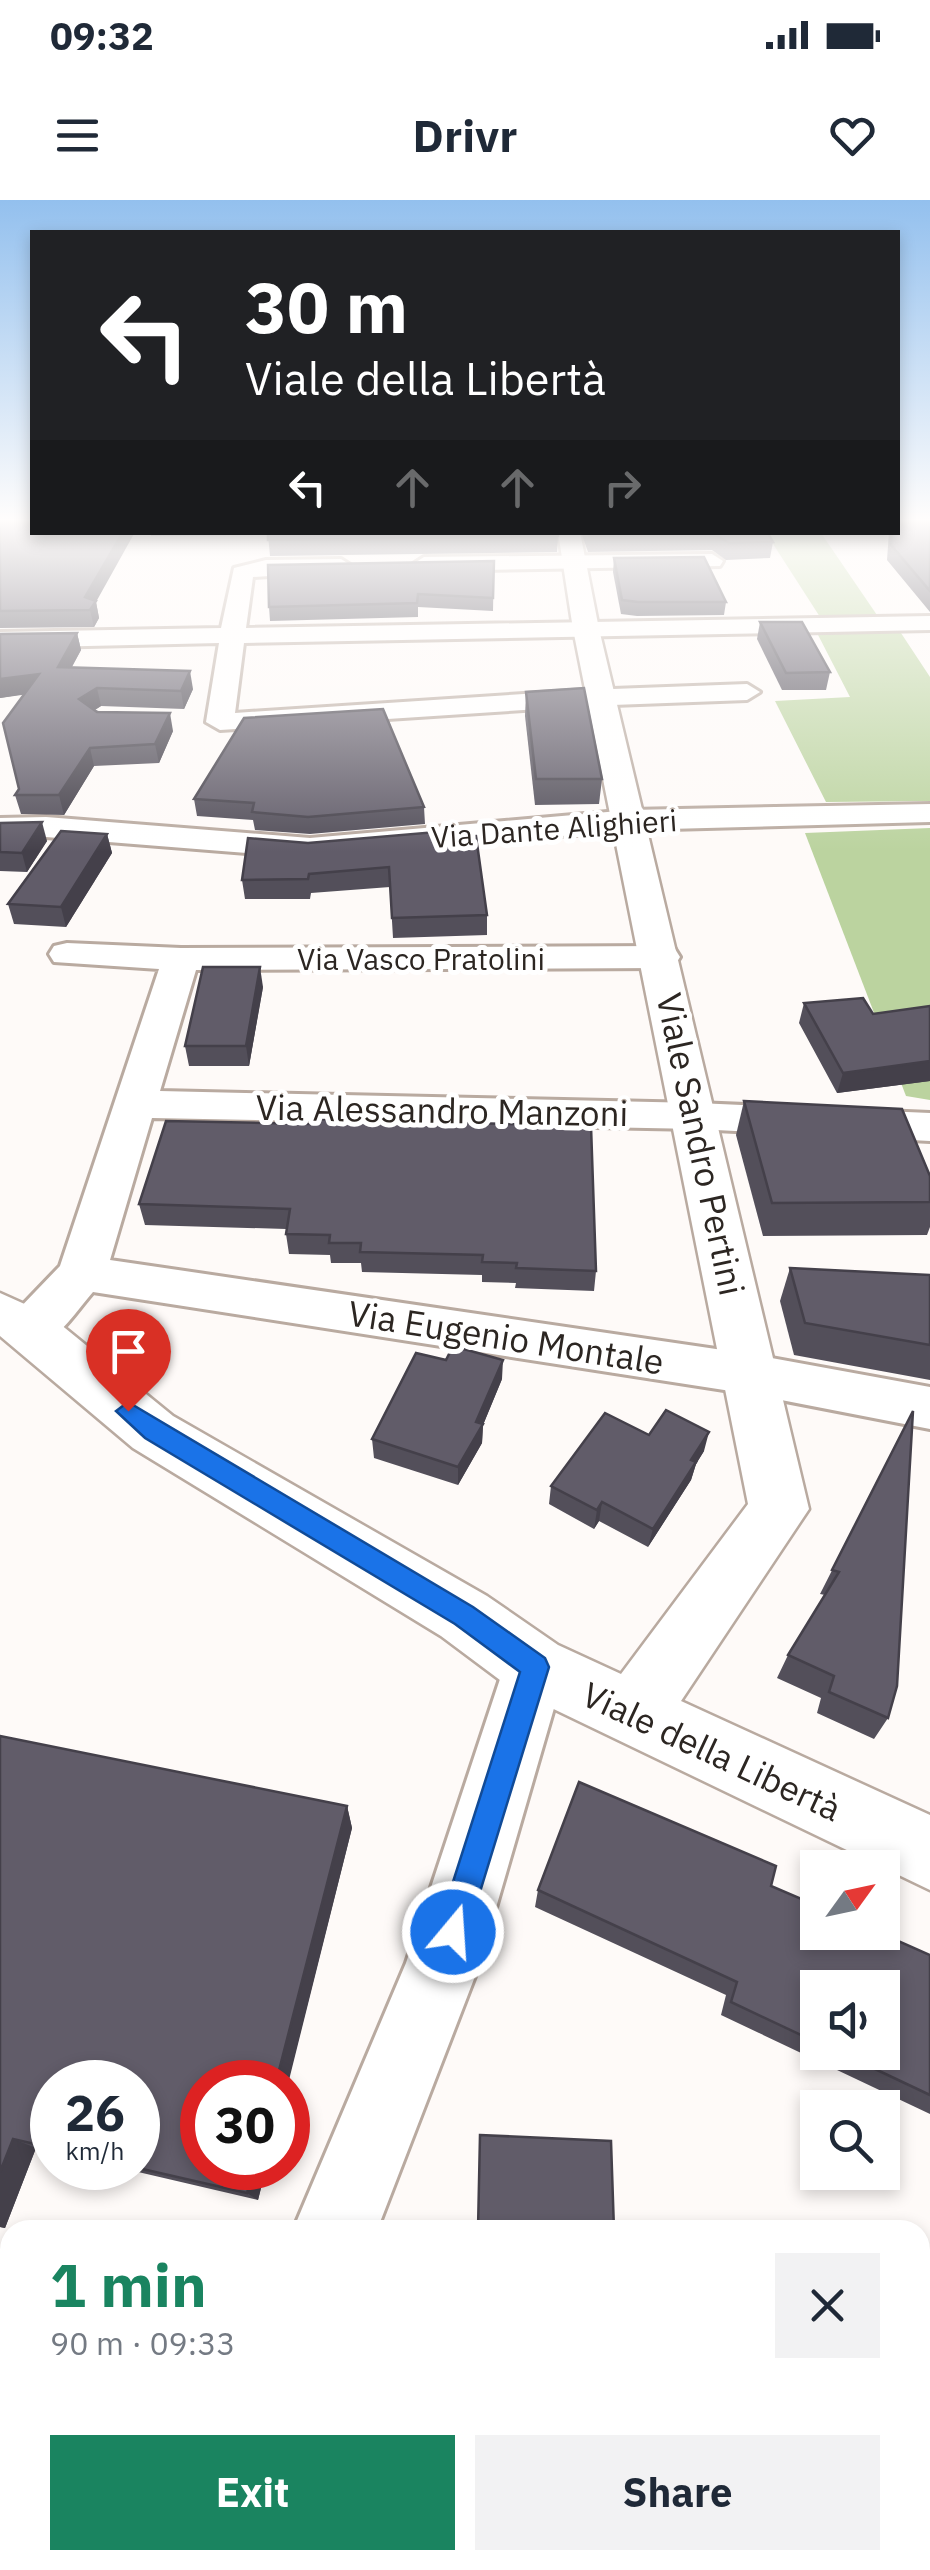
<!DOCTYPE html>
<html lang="en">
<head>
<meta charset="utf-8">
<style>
	body { margin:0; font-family:"IBM Plex Sans",sans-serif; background:#f2f2f3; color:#1f2937; height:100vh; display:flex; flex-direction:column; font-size:38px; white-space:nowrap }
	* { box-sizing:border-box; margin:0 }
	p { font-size:32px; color:#747a83 }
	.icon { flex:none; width:55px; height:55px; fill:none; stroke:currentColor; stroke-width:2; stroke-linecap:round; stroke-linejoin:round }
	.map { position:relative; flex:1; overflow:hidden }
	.side { position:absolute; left:0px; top:2020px; width:930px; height:350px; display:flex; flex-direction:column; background:#fff; border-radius:30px 30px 0 0; box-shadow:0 5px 15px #0003 }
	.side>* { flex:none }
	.top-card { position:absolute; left:30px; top:30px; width:870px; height:305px; border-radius:0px; box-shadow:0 5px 15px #0003; background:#202124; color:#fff; overflow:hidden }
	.needle { width:65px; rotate:57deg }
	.controls { position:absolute; left:800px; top:1650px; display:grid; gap:20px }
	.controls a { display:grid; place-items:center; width:100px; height:100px; border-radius:0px; background:#fff; box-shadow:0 5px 15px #0003; font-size:50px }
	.speed { position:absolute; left:30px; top:1860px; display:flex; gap:20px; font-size:50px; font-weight:700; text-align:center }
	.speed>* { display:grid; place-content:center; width:130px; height:130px; border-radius:50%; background:#fff; box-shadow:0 5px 15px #0003; line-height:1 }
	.speed small { font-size:25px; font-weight:400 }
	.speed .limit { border:15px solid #d22; background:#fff; color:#111 }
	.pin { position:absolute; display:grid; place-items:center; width:85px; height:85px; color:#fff; margin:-102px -42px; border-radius:50% 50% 50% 0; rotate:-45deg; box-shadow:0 0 10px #0007 }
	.pin .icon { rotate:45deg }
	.me { position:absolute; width:110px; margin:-55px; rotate:18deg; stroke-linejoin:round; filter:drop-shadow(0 0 8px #0008) }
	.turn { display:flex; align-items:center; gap:35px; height:210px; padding:0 50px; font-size:45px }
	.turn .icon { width:130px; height:130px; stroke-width:2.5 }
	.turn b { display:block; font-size:70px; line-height:85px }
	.lanes { display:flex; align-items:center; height:95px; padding:0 50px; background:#0003; justify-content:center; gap:50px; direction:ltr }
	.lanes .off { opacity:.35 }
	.round { display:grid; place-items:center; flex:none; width:105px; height:105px; border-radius:0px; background:#f2f2f3 }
	.summary { display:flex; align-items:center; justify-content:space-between; height:170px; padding:0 50px }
	h1 { font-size:60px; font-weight:700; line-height:75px; color:#1a8460 }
	.primary-button { display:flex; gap:20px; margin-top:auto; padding:20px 50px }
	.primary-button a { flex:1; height:115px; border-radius:0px; background:#1a8460; color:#fff; font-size:40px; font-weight:700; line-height:115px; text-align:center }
	.primary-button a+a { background:#f2f2f3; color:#1f2937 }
	.status { display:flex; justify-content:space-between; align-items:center; height:70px; padding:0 50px; background:#fff; direction:ltr }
	.status svg { height:28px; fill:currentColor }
	header { display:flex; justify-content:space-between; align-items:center; height:130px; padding:0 50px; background:#fff; font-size:45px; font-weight:700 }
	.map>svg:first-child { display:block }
	.green { fill:#bbd39f }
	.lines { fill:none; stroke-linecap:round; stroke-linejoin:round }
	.street-casing { stroke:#b9aaa0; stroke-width:6 }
	.secondary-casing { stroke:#b9aaa0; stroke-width:5 }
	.street { fill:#fff; fill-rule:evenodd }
	.secondary { fill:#fff; fill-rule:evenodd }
	.wall { fill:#534f5a; fill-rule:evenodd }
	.shaded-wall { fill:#44404a }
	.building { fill:#615c69; stroke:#44404a; stroke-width:2.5 }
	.route { fill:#1a73e8; stroke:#114b97; stroke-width:2.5 }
	.labels { text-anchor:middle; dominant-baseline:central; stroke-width:10; stroke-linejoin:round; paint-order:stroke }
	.far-street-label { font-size:30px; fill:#2c2622; stroke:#fff }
	.street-label { font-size:35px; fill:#2c2622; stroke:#fff }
</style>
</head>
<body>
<div class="status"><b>09:32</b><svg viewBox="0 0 49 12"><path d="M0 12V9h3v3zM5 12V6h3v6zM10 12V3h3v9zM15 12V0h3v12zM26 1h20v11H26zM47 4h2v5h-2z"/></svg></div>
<header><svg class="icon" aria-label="menu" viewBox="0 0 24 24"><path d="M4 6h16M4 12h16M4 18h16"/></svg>Drivr<svg class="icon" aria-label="heart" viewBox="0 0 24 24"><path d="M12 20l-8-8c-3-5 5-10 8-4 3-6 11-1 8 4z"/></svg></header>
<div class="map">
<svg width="930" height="2370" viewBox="0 0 930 2370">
	<rect width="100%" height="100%" fill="#fefaf8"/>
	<g class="green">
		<path d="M766 333H821L879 418 820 417Z"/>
		<path d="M899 430 930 477V601L826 602 775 501 850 497 816 431Z"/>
		<path d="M930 628V900L906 896 805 633Z"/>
	</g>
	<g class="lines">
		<g class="street-casing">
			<g id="street">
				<path d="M712 354 723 361 720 366 424 371 413 364 424 357Z"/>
				<path d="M341 359 352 366 349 371 253 377 246 428 930 416V430L244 443 235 513 586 490 747 484 760 492 747 500 586 506 220 530 206 522 219 443 0 448V432L221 428 234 368 266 360Z"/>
				<path d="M930 604V622L630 630 310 658 46 637 0 638V618L46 617 310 638 630 610Z"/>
				<path d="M67 743 181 748 662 746 675 749 680 757 675 765 662 768 196 770 160 891 697 903 930 913V941L697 929 152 918 110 1060 750 1154 930 1187V1229L750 1194 93 1092C69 1119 52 1155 12 1142L5 1129 12 1116 60 1066 159 769 54 762 49 754 54 746Z"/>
				<path d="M535 1438 557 1446 566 1467 479 1766 377 2030H293L406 1763 504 1467 513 1446Z"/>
			</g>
		</g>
		<g class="secondary-casing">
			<path id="secondary" d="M558 332H580L599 429 809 1309 681 1501 930 1615V1690L512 1489 441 1436 133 1248 0 1136V1093L49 1115 173 1216 487 1396 558 1445 621 1474 748 1304 573 429Z"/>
		</g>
		<use href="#street" class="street"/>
		<use href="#secondary" class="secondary"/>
	</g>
	<g class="wall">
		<path d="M0 320 96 402 99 418 94 427 0 428Z"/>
		<path d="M930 320V412L887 360 889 332H898Z"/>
		<path d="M150 332H558V336L557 352 270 356 268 335 151 336Z"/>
		<path d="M581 332H767L773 342 770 358 726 360 712 350 588 352Z"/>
		<path d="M614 358 726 402 724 415 637 416 621 414 613 372Z"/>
		<path d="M494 361 493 411 418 407V417L270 421 269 407Z"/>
		<path d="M760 422 830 472 826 490H782L757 439Z"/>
		<path d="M77 433 81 450 72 467 193 489 184 509 101 506 95 510 173 531 159 563 94 566 64 615 21 614 15 595 19 589 24 494 0 498V434Z"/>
		<path d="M526 492 602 579 599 604 535 605 525 516Z"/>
		<path d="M194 599 424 607 425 624 310 634 255 630 253 620 197 616Z"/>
		<path d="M0 623 47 641 27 672 0 671Z"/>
		<path d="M107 634 112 653 66 727 14 724 8 704Z"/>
		<path d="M438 638 487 715V735L393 738 390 687 311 693 310 699H245L242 680 308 643Z"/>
		<path d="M263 787 249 866H189L185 846Z"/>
		<path d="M804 803 873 814 930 806V881L837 893 799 823Z"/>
		<path d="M744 901 930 976V1027L927 1035 763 1036 736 935Z"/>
		<path d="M311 924 596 1071 594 1091 515 1088 516 1083 482 1082V1075L362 1072 361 1063H331L330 1055 289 1054 286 1034V1029L145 1025 139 1004Z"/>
		<path d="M790 1068 930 1075V1180L794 1155 780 1101Z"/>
		<path d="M502 1179 483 1225 482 1243 458 1285 374 1258 372 1239Z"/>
		<path d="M913 1211 888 1518 874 1539 817 1513 821 1498 777 1478 788 1455 825 1395 820 1394Z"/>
		<path d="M649 1235 704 1251 696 1264 691 1280 648 1347 599 1321 594 1329 549 1304 551 1286Z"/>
		<path d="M0 1536 347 1606 352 1628 258 2000 121 1968H138L52 1882V1952L36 1948 5 2028 0 2027Z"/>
		<path d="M771 1686 930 1755V1914L721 1815 726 1795 535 1707 538 1690ZM818 1788 882 1852H818Z"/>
	</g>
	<g class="shaded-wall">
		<path d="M123 332H135L96 402 99 418 94 427 90 410 85 397Z"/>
		<path d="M77 433 81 450 62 484 58 467Z"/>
		<path d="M190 471 193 489 184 509 181 491Z"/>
		<path d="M39 474 43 492 0 498V479Z"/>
		<path d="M97 488 101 506 83 517 79 499Z"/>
		<path d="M170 513 173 531 159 563 155 544Z"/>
		<path d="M90 548 94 566 64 615 59 595Z"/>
		<path d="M42 622 47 641 27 672 22 653Z"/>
		<path d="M107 634 112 653 66 727 61 707Z"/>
		<path d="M260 767 263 787 249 866 246 846Z"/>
		<path d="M930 861V881L837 893 843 873Z"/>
		<path d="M503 1160 502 1179 483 1225 482 1243 458 1285V1267Z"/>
		<path d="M709 1232 704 1251 696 1264 691 1280 648 1347 653 1329 691 1260Z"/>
		<path d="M602 1302 599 1321 594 1329 597 1310Z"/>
		<path d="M347 1606 352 1628 288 1884 276 1882Z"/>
		<path d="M13 1939 36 1948 5 2028 0 2027V1972Z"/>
		<path d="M254 1968H266L258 2000 247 1993Z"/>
	</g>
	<g class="building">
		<path d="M0 320H32V332H123L85 397 96 401 90 410 0 411Z"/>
		<path d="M898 320H930V391L891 345 892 332H898Z"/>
		<path d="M268 332H558V336L268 340Z"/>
		<path d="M588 332H767L773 342 729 343 714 334 589 336Z"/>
		<path d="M704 357 726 402H638L622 400 614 358Z"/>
		<path d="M494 361 493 398 418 394 417 403 269 407 268 365Z"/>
		<path d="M760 422H802L830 472 786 473Z"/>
		<path d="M77 433 58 467 190 471 181 491 97 488 79 499 97 512 170 513 155 544 90 548 59 595H15L19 589 3 523 39 474 0 479V434Z"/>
		<path d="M584 488 602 579H536L526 492Z"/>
		<path d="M383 509 424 607 308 617 252 612 254 603 194 599 244 518Z"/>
		<path d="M42 622 22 653 0 652V623Z"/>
		<path d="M61 631 107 634 61 707 8 704Z"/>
		<path d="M436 632 438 638 476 636 487 715 392 718 389 667 309 674 308 679 242 680 248 638 308 643Z"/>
		<path d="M203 767H260L246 846H185Z"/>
		<path d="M863 798 873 814 930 806V861L843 873 804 803Z"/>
		<path d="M744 901 902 909 930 976V1002L772 1003Z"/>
		<path d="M312 919 591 926 596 1071 516 1068 517 1063 482 1062 483 1055 360 1052 361 1043H329L330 1035 286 1034 290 1009 139 1004 166 921 311 924Z"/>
		<path d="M790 1068 930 1075V1145L805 1123Z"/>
		<path d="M453 1146 503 1160 476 1222 483 1224 458 1267 372 1239 416 1153 446 1160Z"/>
		<path d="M666 1210 709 1232 691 1260 696 1262 653 1329 602 1302 597 1310 551 1286 605 1213 649 1235Z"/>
		<path d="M913 1211 897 1486 888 1518 829 1492 834 1476 788 1455 839 1372 832 1370Z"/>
		<path d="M0 1536 347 1606 276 1882H202V1968H254L247 1993 138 1968V1882H52V1948L13 1939 0 1972Z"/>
		<path d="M579 1582 776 1666 771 1686 818 1706V1732H878L930 1755V1895L839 1852H882V1788H818V1843L731 1802 737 1782 538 1690Z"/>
		<path d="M480 1935 611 1941 614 2030H478Z"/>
		<path d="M471 2360H626L627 2370H470Z"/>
	</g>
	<linearGradient id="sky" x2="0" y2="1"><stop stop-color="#93c0ee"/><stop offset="0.49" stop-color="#fffdfc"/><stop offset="1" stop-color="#fffdfc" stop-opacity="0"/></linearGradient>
	<rect width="930" height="652" fill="url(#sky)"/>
	<path class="route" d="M128 1202 473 1407 545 1458 549 1467 464 1744 453 1748 442 1744 437 1732 520 1472 455 1424 145 1238 116 1211Z"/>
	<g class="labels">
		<g class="far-street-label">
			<text transform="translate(554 628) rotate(-4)">Via Dante Alighieri</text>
			<text x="421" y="758">Via Vasco Pratolini</text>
		</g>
		<g class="street-label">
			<text transform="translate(442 910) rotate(1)">Via Alessandro Manzoni</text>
			<text transform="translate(701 944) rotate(78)">Viale Sandro Pertini</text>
			<text transform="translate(506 1137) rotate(9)">Via Eugenio Montale</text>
			<text transform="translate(712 1551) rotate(25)">Viale della Libertà</text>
		</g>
	</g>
</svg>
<div class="controls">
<a><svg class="needle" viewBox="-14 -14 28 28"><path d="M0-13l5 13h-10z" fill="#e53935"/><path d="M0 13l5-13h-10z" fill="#747a83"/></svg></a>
<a><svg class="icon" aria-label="sound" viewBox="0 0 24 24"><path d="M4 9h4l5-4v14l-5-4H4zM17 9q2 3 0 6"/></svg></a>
<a><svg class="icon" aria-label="search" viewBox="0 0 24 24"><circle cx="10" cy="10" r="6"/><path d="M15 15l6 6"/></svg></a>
</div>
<div class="speed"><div>26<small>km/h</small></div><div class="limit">30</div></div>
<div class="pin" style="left:128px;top:1211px;background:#d93025"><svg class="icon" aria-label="arrive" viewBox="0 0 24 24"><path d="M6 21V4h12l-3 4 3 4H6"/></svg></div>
<svg class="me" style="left:453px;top:1732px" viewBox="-20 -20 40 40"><circle r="17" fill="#1a73e8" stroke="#fff" stroke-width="3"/><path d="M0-11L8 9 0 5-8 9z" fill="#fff"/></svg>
<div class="top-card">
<div class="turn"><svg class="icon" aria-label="left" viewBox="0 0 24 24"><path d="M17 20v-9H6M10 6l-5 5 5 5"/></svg><div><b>30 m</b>Viale della Libertà</div></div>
<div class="lanes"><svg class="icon" aria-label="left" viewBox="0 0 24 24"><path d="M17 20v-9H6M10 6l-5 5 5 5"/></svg><svg class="icon off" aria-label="ahead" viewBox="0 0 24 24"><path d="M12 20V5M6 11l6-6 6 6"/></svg><svg class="icon off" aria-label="ahead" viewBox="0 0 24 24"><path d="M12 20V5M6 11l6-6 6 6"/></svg><svg class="icon off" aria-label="right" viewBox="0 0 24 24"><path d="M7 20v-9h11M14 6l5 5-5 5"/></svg></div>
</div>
<section class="side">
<div class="summary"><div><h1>1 min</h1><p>90 m · 09:33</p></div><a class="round"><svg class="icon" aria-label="close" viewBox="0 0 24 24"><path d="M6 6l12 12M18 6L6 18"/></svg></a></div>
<div class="primary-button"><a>Exit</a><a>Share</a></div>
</section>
</div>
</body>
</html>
